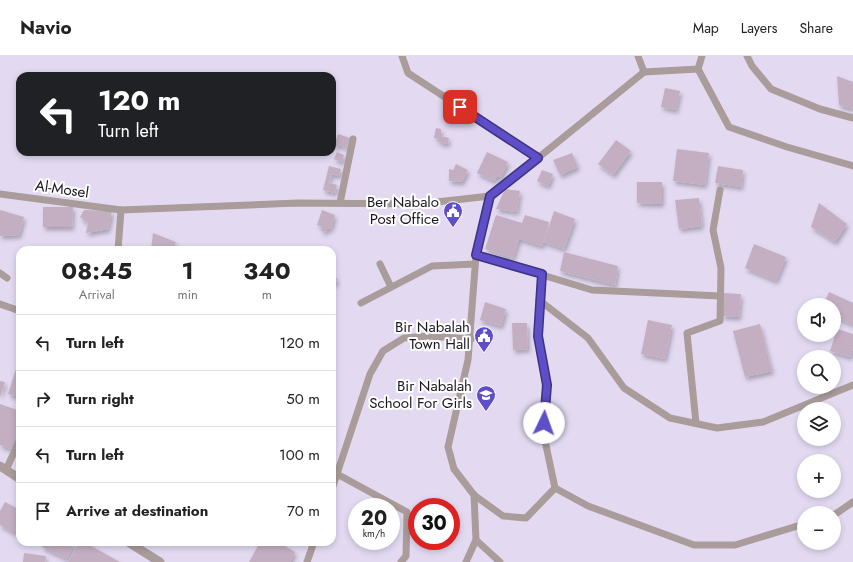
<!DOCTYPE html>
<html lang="en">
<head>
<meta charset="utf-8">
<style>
	body { margin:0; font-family:Jost,sans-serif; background:#f6f6f6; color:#222; height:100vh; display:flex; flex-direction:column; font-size:15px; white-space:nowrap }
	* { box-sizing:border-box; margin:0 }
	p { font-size:13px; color:#767676 }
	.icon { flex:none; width:22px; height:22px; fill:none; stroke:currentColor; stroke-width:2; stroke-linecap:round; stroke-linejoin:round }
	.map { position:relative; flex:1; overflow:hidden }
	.drawer { position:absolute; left:16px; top:190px; width:320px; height:300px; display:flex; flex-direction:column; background:#fff; border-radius:12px; box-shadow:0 2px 6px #0003 }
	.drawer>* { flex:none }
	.banner { position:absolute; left:16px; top:16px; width:320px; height:84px; border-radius:12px; box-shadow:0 2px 6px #0003; background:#202124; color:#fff; overflow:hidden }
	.fabs { position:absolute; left:797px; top:242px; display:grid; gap:8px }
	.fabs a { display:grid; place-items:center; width:44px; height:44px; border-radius:50%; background:#fff; box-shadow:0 2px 6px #0003; font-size:20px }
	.speed { position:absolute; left:348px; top:442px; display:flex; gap:8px; font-size:20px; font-weight:700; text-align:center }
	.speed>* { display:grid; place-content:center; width:52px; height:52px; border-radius:50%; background:#fff; box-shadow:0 2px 6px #0003; line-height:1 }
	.speed small { font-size:10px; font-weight:400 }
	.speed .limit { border:6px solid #d22; background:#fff; color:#111 }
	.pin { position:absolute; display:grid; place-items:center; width:34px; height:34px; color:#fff; margin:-17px; border-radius:8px; box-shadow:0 2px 6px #0006 }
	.me { position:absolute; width:44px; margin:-22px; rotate:3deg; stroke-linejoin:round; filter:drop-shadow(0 0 3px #0008) }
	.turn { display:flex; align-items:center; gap:14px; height:84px; padding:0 16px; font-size:18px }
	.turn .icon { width:52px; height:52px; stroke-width:2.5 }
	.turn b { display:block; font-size:28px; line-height:34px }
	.eta { display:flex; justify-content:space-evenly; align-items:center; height:68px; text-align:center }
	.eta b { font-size:24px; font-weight:700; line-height:28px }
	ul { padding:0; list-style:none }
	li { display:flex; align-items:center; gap:12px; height:56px; padding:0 16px; border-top:1px solid #e0e0e0 }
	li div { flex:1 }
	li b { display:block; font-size:15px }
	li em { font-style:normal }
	header { display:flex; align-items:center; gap:24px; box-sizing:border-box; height:56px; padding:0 20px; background:#fff; border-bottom:1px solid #e0e0e0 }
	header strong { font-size:19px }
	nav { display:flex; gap:22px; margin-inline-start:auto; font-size:14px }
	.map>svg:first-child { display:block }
	.building { fill:#c4afc2; filter:url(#shadow) }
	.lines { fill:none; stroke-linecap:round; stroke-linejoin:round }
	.minor { stroke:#a99c9a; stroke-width:7 }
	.tertiary { stroke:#a99c9a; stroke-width:9 }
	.route-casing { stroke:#3d3381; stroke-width:10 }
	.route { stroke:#5e4ec7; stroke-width:7 }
	.labels { text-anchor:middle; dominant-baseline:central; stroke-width:4; stroke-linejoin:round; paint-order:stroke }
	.street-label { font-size:15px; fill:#1b1720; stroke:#fff }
	.poi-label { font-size:15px; fill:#1b1720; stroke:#fff; text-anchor:end }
</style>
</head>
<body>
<header>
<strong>Navio</strong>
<nav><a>Map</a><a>Layers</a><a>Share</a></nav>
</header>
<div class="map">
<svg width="853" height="506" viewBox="0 0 853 506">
	<defs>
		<filter id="shadow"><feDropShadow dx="2" dy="3.5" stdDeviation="2" flood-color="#0004"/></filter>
	</defs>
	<rect width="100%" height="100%" fill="#e3daf2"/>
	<g class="building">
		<path d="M837 20 853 26V53L839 49Z"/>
		<path d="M665 32 680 35 676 54 661 51Z"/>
		<path d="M436 72 441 73V80L449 82 448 88 438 86 439 83 434 82Z"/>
		<path d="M338 78 350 82 346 93 340 88 339 91 334 90Z"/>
		<path d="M616 84 631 95 613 119 598 108Z"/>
		<path d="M677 93 709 97 705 129 673 125Z"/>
		<path d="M337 96 344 99 342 106 334 103Z"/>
		<path d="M487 96 508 106 501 121 497 120 494 125 477 117Z"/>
		<path d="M572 97 578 111 560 119 553 104Z"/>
		<path d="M456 108 468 114 462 126 449 125V113L453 114Z"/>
		<path d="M329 110 341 113 339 120 331 118 329 127 337 129 335 137 323 134Z"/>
		<path d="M718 110 743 114 741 131 715 127Z"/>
		<path d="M542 114 553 118 548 130 537 125Z"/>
		<path d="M637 126H662V148L637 147Z"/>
		<path d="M505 133 520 135 517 156 496 153Z"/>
		<path d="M699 142 702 170 679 173 675 144Z"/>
		<path d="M819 147 847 168 835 186 811 171Z"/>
		<path d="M43 151H73L72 171H43Z"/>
		<path d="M0 154 24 161 19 179 0 180Z"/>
		<path d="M84 154 112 155 108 173 86 177 88 167 80 161Z"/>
		<path d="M322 154 335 159 331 173 327 172 326 176 321 175 322 171 317 169Z"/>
		<path d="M554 155 575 163 564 193 544 186Z"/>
		<path d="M496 159 522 167 525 159 549 166 542 190 519 183 513 202 485 193Z"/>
		<path d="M153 177 176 186 173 194H151Z"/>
		<path d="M754 188 786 201 776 225 745 212Z"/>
		<path d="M564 196 618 210 615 229 560 215Z"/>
		<path d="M332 219 337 223 335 228 332 227Z"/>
		<path d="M829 236 853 247V269L834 260V249H823Z"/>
		<path d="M724 237 741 238 739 261 722 260Z"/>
		<path d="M485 246 506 253 501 270 480 264Z"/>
		<path d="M648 264 672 269 665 303 641 298Z"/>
		<path d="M512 267H527L528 293 513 294Z"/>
		<path d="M760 268 772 315 745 321 733 275Z"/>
		<path d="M837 273 853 278V292L850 301 830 295Z"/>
		<path d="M16 313 20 317V341L8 338Z"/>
		<path d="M0 325 5 326 0 342Z"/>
		<path d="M0 348 20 355V369L11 393 0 389Z"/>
		<path d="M5 446 20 454V465L14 477 0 469V455Z"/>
		<path d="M45 486H75L67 503 42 491Z"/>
		<path d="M79 486H84L120 506H68Z"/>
		<path d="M260 486H278L295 496 290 506H249Z"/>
		<path d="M24 497 46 500 45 506H23Z"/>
	</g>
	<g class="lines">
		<g class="minor">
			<path d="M402 0 408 17 538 102 644 16 638 0"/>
			<path d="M747 0 752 10 771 33 820 53 853 62"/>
			<path d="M698 13 729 71 787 91 853 110"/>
			<path d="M644 16 698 13 702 0"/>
			<path d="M538 102 490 140 476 199 468 304 448 391 454 413 474 439 503 460 526 462 555 432"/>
			<path d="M0 138 121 154"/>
			<path d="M340 147 353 83"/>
			<path d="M118 194 121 154 298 147 419 148 490 140"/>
			<path d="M476 199 592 234 720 240"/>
			<path d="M380 208 391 231"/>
			<path d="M0 217 7 222"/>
			<path d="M542 218 538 280 547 329 544 380 555 432 588 450 694 489H735L804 468"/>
			<path d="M539 244 588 282 624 332 670 362 717 372 763 366 853 329"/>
			<path d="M361 247 432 210 475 208"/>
			<path d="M0 248 20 255"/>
			<path d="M696 367 687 277 720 265 721 212 713 174 720 134"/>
			<path d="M6 414 20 383"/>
			<path d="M337 418 407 456 406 500 401 506"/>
			<path d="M332 433 370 318 383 295 404 282 428 280 471 283"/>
			<path d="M834 459 853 446"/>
			<path d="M476 484 500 506"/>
			<path d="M307 506 314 486"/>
			<path d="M466 506 476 484 474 439"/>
		</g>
		<g class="tertiary">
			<path d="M0 410 20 423"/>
			<path d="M128 486 160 506"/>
		</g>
	</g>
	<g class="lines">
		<g class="route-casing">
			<path id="route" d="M460 51 538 102 490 140 476 199 542 218 538 280 547 329 544 367"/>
		</g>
		<use href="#route" class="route"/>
	</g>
	<defs>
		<g id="civic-pin" transform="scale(1)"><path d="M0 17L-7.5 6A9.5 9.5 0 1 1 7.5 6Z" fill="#5e4ec7" stroke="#fff"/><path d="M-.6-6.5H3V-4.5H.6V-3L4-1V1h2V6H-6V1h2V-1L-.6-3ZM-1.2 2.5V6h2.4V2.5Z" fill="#fff"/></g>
		<g id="school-pin" transform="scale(1)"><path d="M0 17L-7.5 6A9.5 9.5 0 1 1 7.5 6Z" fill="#5e4ec7" stroke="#fff"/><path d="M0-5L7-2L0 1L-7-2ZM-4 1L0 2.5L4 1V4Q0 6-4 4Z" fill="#fff"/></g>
	</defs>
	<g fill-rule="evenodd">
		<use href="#civic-pin" x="453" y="155"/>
		<use href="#civic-pin" x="484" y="280"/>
		<use href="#school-pin" x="486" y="339"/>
	</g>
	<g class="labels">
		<g class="street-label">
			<text transform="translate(62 133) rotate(8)">Al-Mosel</text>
		</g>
		<g class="poi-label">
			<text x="439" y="146">Ber Nabalo<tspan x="439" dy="17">Post Office</tspan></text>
			<text x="470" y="271">Bir Nabalah<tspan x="470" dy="17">Town Hall</tspan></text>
			<text x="472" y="330">Bir Nabalah<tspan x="472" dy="17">School For Girls</tspan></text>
		</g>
	</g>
</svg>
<div class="fabs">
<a><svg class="icon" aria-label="sound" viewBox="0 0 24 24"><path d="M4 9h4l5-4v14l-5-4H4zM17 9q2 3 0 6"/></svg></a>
<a><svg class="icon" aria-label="search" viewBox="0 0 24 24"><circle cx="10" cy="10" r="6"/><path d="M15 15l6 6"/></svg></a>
<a><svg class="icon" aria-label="layers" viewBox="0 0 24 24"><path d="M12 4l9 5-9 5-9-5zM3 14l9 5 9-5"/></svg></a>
<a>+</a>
<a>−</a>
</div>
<div class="speed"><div>20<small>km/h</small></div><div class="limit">30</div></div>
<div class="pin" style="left:460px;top:51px;background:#d93025"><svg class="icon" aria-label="arrive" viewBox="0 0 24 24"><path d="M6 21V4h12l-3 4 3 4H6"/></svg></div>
<svg class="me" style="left:544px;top:367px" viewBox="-20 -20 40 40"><circle r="19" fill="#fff"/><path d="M0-13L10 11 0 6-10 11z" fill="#5e4ec7"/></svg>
<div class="banner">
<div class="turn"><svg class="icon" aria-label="left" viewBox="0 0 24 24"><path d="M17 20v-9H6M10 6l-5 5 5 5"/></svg><div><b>120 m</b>Turn left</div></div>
</div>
<section class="drawer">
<div class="eta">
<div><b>08:45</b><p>Arrival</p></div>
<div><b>1</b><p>min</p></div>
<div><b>340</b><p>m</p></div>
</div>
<ul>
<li><svg class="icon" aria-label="left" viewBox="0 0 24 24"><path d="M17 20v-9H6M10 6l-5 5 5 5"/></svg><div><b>Turn left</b></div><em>120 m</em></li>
<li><svg class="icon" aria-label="right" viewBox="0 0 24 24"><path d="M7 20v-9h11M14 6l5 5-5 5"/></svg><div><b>Turn right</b></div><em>50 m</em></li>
<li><svg class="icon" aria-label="left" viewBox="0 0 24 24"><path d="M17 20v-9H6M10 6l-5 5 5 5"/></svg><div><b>Turn left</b></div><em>100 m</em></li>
<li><svg class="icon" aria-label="arrive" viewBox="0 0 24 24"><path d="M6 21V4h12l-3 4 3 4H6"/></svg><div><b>Arrive at destination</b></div><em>70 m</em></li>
</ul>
</section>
</div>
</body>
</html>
